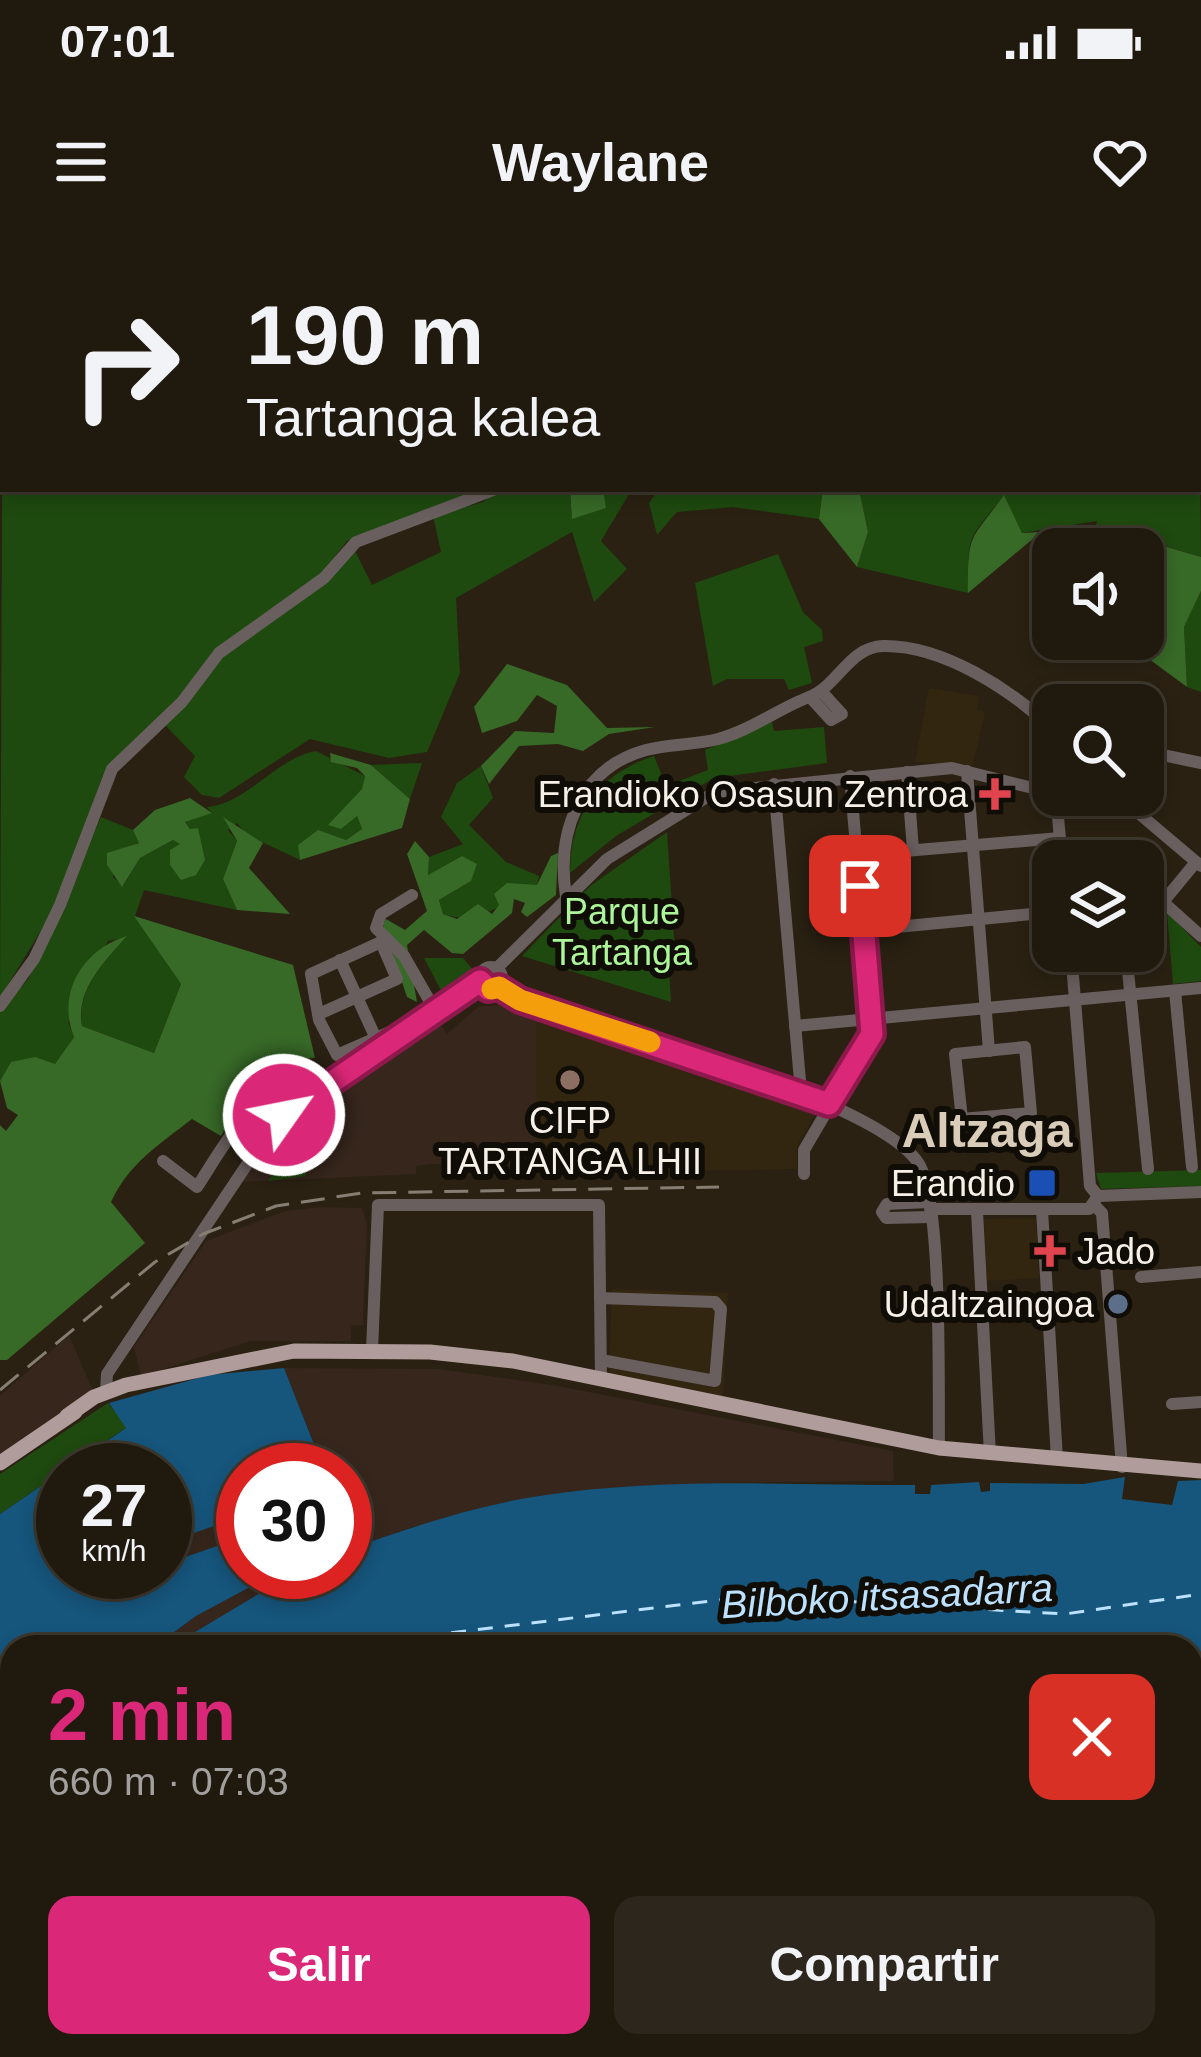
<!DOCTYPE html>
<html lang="es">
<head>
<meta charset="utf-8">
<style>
	body { margin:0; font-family:Arial,sans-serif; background:#2d261c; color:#f1f3f6; height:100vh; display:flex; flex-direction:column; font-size:45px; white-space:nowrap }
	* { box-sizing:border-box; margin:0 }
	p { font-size:39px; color:#a2a09e }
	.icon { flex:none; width:66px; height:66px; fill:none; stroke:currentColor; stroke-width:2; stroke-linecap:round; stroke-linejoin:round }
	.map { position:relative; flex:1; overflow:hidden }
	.side { position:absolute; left:0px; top:1395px; width:1203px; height:423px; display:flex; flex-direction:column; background:#20190e; border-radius:36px 36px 0 0; box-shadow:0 6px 18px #0003,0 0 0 3px #3d382e }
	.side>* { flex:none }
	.guide { position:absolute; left:0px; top:0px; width:1203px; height:252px; box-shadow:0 6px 18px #0003,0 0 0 3px #3d382e; background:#20190e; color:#f1f3f6; overflow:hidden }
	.fabs { position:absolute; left:1032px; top:288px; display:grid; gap:24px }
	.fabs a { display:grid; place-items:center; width:132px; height:132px; border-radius:24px; background:#20190e; box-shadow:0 6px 18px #0003,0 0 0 3px #3d382e; font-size:60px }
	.speed { position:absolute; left:36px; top:1203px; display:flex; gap:24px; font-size:60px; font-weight:700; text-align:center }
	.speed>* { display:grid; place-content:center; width:156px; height:156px; border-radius:50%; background:#20190e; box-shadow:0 6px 18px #0003,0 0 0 3px #3d382e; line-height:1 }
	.speed small { font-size:30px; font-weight:400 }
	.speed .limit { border:18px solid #d22; background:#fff; color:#111 }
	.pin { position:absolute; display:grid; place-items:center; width:102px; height:102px; color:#fff; margin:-51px; border-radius:24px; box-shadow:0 6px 18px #0006 }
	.me { position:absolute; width:132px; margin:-66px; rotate:57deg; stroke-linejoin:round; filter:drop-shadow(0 0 9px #0008) }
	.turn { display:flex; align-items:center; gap:42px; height:252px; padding:0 48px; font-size:54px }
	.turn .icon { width:156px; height:156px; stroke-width:2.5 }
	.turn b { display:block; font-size:84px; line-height:102px }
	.round { display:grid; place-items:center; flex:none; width:126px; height:126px; border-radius:24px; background:#2d261c }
	.head { display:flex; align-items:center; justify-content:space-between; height:204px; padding:0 48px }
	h1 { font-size:72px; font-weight:600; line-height:90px; color:#db2777 }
	.cta { display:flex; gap:24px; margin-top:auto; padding:24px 48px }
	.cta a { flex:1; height:138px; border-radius:24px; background:#db2777; color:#fff; font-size:48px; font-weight:600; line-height:138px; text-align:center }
	.cta a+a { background:#2d261c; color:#f1f3f6 }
	.status { display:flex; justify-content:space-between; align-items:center; height:84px; padding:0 60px; background:#20190e; direction:ltr }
	.status svg { height:33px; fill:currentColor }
	header { display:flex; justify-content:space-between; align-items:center; height:156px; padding:0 48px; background:#20190e; font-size:54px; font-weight:600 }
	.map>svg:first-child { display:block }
	.built { fill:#322610 }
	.industrial { fill:#36261c }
	.green { fill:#1e490f }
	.forest { fill:#376927 }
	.water { fill:#16557c }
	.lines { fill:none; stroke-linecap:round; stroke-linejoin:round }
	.ferry { stroke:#bce2ff; stroke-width:3; stroke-dasharray:15 12; stroke-linecap:butt }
	.minor { stroke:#6a5f5f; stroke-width:12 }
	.major { stroke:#b19c9c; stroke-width:15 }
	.rail { stroke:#867e72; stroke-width:3; stroke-dasharray:24 12; stroke-linecap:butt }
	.route-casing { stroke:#8e194d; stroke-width:30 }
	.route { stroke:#db2777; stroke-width:21 }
	.slow { stroke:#f59e0b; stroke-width:21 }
	.health-dot { fill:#e0444e; stroke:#100c06; stroke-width:4.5 }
	.education-dot { fill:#8d6e63; stroke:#100c06; stroke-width:4.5 }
	.transit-dot { fill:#1a4fb4; stroke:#100c06; stroke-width:4.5 }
	.service-dot { fill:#5c6f8a; stroke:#100c06; stroke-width:4.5 }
	.labels { text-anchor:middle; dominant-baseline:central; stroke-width:12; stroke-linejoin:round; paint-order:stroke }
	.poi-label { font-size:36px; fill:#f6f0e7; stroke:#100c06; text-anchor:end }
	.park-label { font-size:36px; fill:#adf599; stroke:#100c06 }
	.water-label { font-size:39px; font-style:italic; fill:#bce2ff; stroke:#100c06 }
	.district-label { font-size:48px; font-weight:bold; fill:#d9cdba; stroke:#100c06 }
</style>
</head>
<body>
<div class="status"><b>07:01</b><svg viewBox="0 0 49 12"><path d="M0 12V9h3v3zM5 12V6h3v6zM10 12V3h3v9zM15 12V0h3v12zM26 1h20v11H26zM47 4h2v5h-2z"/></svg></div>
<header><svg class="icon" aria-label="menu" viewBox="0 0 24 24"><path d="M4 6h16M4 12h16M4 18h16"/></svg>Waylane<svg class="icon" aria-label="heart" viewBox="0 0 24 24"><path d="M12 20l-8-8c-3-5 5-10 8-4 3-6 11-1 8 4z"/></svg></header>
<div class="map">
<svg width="1201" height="1817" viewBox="0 0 1201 1817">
	<rect width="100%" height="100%" fill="#2a2112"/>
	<g class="built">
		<path d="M929 448 979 456 977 470 985 472 973 525 915 522Z"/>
		<path d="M537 776 819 866 797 906V929L535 933Z"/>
		<path d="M1036 978 1039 1038 987 1041 984 979Z"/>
		<path d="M612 1049 728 1053 723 1157 609 1136Z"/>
	</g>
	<g class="industrial">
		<path d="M504 765 537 776 536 923 431 924 416 926V934L242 942 283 885 424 785 438 780 447 794 479 766Z"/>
		<path d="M320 967 362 968 367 984 363 1085 351 1086V1101H251L141 1136 134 1107 206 1001 285 971Z"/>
		<path d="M69 1095 93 1151 0 1215V1156Z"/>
		<path d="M284 1128 439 1129 553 1145 893 1211 894 1241 712 1243 539 1256 415 1286 345 1311V1230H324Z"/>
		<path d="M243 1276V1297L165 1324V1303Z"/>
		<path d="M278 1332H295L170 1407H155L196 1376Z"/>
		<path d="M45 1806H605L602 1817H36Z"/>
	</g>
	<g class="green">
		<path d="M89 0H1046L83 3Z"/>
		<path d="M3 42V249H486L347 301 318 338 222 404 188 450 103 535 57 664 0 758Z"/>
		<path d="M1200 222 1201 317 1151 302 1136 309H1089L1097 281 1022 293 1004 256C967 300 968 294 968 353L857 327 868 292 859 249H1200Z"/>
		<path d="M501 249H570L572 279 605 268 603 249H632L601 301 627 329 594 362 572 292 456 358 460 433 427 512 389 518 310 499 219 558 202 555 184 537 195 516 165 485 189 462 227 409 354 309 372 345 441 312 433 276 483 262Z"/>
		<path d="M659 249H823L819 279 733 267 677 272 657 295 649 263Z"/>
		<path d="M778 314 803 372 822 390 823 401 804 407 812 443 789 450 784 439H727L713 446 695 343Z"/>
		<path d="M1201 351V452L1187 447 1184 387Z"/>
		<path d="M772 482 774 491 824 487 827 523 714 538 616 596 570 633C570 575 598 534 654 516L666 546 708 530 705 510Z"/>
		<path d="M316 511 365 536 363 549 329 585 357 576 362 589 346 600 299 605 300 620 247 595 237 583 228 590 237 601 223 639 237 670 144 650 135 676 181 744 154 813 82 786C76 751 103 723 125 698L108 701 68 782 74 797 55 825 11 822 0 841V771L29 738 101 577 133 590 140 602 118 611 113 637 123 646 140 618 173 600 181 604 170 625 190 589 185 582 211 572 207 567C249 563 274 519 316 511Z"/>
		<path d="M422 523 410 559 371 525Z"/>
		<path d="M481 526 493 558 469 585 506 622 539 636 537 646C506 661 479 687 443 674L439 660 471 641 462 616 427 636 429 617 463 604 441 577 457 543Z"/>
		<path d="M667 592 676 727 669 728 671 762 522 716 590 646Z"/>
		<path d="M1167 672 1201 707V741L1173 744Z"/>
		<path d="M424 718H463L473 730 444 756Z"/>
		<path d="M288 912H304L306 936 268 941Z"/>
		<path d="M1201 930V946L1101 949 1096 933Z"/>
		<path d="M108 1163 127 1187 0 1274V1234Z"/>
		<path d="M1201 1562V1662L1191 1620V1563Z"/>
		<path d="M663 1806H730L723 1817H659Z"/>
		<path d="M997 1806H1045L1048 1817H993Z"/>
	</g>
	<g class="forest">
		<path d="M570 249H603L606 268 572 279Z"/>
		<path d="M823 249H859L868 292 857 327 819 279Z"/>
		<path d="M1004 255 1022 293 1041 292 968 353C968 291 970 302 1004 255Z"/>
		<path d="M1150 302 1201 317V351L1184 387 1187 447 1122 399H1143V309H1136Z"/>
		<path d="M507 424 567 445 607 488 655 487 609 494 583 511 558 504 519 506 489 544 481 526 515 491 554 493 557 466 537 455 517 481 482 493 474 467Z"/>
		<path d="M330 513 371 525 410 559 402 588 300 620 298 605 318 590 346 600 362 589 357 576 341 589 328 585 362 549 365 536 357 528 331 522Z"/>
		<path d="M190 558 212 573 185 582 190 589 198 588 205 620 196 635 181 640 170 625V610L180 604 173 600 140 618 122 647 107 625V613L139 603 133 590 155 570Z"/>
		<path d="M223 577 263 603 249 628 290 674 237 670 223 639 237 601Z"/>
		<path d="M415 601 429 617 428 635 462 616 477 624 471 641 439 660 443 674 457 679 478 664 492 674 499 665 494 654 507 643 537 645 551 616 558 613 556 655 527 677 521 672 525 663 514 659 512 673 463 714 452 713 424 690 407 705 417 762 407 757 383 685 386 679 405 690 427 671 407 614Z"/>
		<path d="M134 676 293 725 315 818C264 819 244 857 221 896L192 879C160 904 129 923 111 962L145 1003 7 1120H0V885L6 891 18 875 7 868 0 841 11 822 35 817 55 824 74 797C56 753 83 709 127 696 105 721 75 750 82 786L154 813 181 744Z"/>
	</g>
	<g class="water">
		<path d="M284 1128 324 1230H243V1276L165 1303V1230H65L126 1188 109 1163 209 1135Z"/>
		<path d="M63 1231V1332H165V1324L243 1297V1332H278L196 1376 154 1407H12V1527L0 1539V1274Z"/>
		<path d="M1125 1237 1122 1259 1172 1265 1178 1241 1201 1240V1541L1191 1543V1407H170L295 1332H345V1311C408 1288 473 1266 539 1256 663 1237 790 1245 915 1245V1254H930L931 1245 979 1242 981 1252 990 1251V1243L1083 1244Z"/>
		<path d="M12 1541V1806H46L36 1817H0V1554Z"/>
		<path d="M881 1806H953L946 1817H874Z"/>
	</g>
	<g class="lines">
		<g class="ferry">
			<path d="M372 1407 384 1401 752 1356 1065 1374 1201 1354"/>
			<path d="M0 1687 12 1674"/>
		</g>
		<g class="minor">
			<path d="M1086 0 1092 3"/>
			<path d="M1048 3 1059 0"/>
			<path d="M1200 156 1201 155"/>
			<path d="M810 457 831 480 842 474 821 451"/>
			<path d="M1053 509V527"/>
			<path d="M1143 511 1201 523"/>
			<path d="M967 531 989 811"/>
			<path d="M907 532 913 610"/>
			<path d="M774 544 801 852"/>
			<path d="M1056 555 1062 621"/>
			<path d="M1062 555 1136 571 1201 626"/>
			<path d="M857 615 1060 598"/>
			<path d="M412 655 381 674 376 688 404 716 436 772"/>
			<path d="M566 656C556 594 579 528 646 510 669 504 695 505 718 499 751 490 778 469 809 457 838 446 849 407 883 406 943 405 1012 450 1053 490"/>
			<path d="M1163 662 1201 696"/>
			<path d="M1143 664 1163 662 1196 622"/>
			<path d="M865 690 1053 672"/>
			<path d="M1071 711 1090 946 1098 956"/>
			<path d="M1126 711 1148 929"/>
			<path d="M340 720 373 792"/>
			<circle cx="491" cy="738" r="11"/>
			<path d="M497 728 607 619 715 552 952 528 1053 553"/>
			<path d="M499 747 513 757C595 785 878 859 919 924 943 964 938 1152 939 1208"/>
			<path d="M1175 751 1192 927"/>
			<path d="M0 766 34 719 60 665 112 529 182 462 219 413 324 338 356 302 496 249"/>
			<path d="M319 774 397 739 381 702 311 734 319 780 337 815 415 781"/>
			<path d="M795 786 1201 748"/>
			<path d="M1025 807 1031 873 962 879 955 814Z"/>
			<path d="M163 921 197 947C218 915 246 863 282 846 297 838 321 838 338 835"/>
			<path d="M804 934V910L872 794 850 536"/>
			<path d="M928 962 887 964 882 972 886 978 930 977"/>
			<path d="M1094 965 1102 973 1122 1227"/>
			<path d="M930 969H1089L1098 956 1201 952"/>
			<path d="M1042 970 1057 1219"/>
			<path d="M977 971 990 1214"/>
			<path d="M1141 1037 1201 1032"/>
			<path d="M600 1058 715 1062 721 1069 715 1141 601 1120"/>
			<path d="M372 1111 378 965H599L601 1139"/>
			<path d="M106 1152 107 1134 272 887 480 741"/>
			<path d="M1172 1164 1201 1162"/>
			<path d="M1191 1687 1201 1685"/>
			<path d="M1191 1765 1201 1763"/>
			<path d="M1191 1774 1201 1772"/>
			<path d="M1191 1787 1201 1785"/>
			<path d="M1191 1797 1201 1795"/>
			<path d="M1163 1806 1166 1817"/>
			<path d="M778 1817 786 1806"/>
			<path d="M803 1817 811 1806"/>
			<path d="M867 1817 873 1806"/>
			<path d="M1071 1817 1104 1806"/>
			<path d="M1094 1817 1149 1806"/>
		</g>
		<g class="major">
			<path d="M67 1176 94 1157 126 1145 294 1111 430 1112 513 1121 939 1208 1201 1231"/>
			<path d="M0 1223 75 1172"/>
			<path d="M1055 1806 1058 1817"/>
			<path d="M622 1817 628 1806"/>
			<path d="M645 1817 649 1806"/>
			<path d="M984 1817 987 1806"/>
		</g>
		<g class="rail">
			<path d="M0 1150 155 1022 203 994 276 966 362 953 719 947"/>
			<path d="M330 1806 335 1817"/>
		</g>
	</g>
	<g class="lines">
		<g class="route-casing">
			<path id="route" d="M284 875 480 741 488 749 499 747 520 760 829 864 872 794 860 646"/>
		</g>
		<use href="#route" class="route"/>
		<path class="slow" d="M492 749 499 747 520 760 650 802"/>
	</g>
	<g class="health-dot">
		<path d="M989 536h12v12h12v12h-12v12h-12v-12h-12v-12h12z"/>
		<path d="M1044 993h12v12h12v12h-12v12h-12v-12h-12v-12h12z"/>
	</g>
	<circle class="education-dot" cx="570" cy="840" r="12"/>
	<rect class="transit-dot" x="1027" y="928" width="30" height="30" rx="6"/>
	<circle class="service-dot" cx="1118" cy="1064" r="12"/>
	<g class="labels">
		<g class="poi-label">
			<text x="968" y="554">Erandioko Osasun Zentroa</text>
			<text x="570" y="880" text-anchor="middle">CIFP<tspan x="570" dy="41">TARTANGA LHII</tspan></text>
			<text x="1015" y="943">Erandio</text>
			<text x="1077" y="1011" text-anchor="start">Jado</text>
			<text x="1094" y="1064">Udaltzaingoa</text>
		</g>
		<g class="park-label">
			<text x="622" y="671">Parque<tspan x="622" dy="41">Tartanga</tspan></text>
		</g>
		<g class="water-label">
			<text transform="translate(887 1356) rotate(-3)">Bilboko itsasadarra</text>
		</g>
		<g class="district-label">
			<text x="987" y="890">Altzaga</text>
		</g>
	</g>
</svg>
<div class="fabs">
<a><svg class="icon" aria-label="sound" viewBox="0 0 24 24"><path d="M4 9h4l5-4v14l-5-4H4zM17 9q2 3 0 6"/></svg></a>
<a><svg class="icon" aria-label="search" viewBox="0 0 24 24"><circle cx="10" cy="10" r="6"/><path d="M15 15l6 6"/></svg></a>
<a><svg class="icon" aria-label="layers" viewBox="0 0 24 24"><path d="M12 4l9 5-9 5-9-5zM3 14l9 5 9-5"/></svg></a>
</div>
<div class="speed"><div>27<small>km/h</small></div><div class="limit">30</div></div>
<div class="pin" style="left:860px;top:646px;background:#d93025"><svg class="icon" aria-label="arrive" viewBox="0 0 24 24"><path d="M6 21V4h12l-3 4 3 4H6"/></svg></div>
<svg class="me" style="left:284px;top:875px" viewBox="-20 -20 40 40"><circle r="17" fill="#db2777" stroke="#fff" stroke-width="3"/><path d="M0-11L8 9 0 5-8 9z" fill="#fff"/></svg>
<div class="guide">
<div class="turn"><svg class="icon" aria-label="right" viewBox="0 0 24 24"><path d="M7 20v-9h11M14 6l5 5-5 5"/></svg><div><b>190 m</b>Tartanga kalea</div></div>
</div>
<section class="side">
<div class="head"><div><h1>2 min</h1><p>660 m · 07:03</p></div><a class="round" style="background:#d93025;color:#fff"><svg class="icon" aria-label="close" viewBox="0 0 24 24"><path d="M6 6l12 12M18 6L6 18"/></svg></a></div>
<div class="cta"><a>Salir</a><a>Compartir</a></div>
</section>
</div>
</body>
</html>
